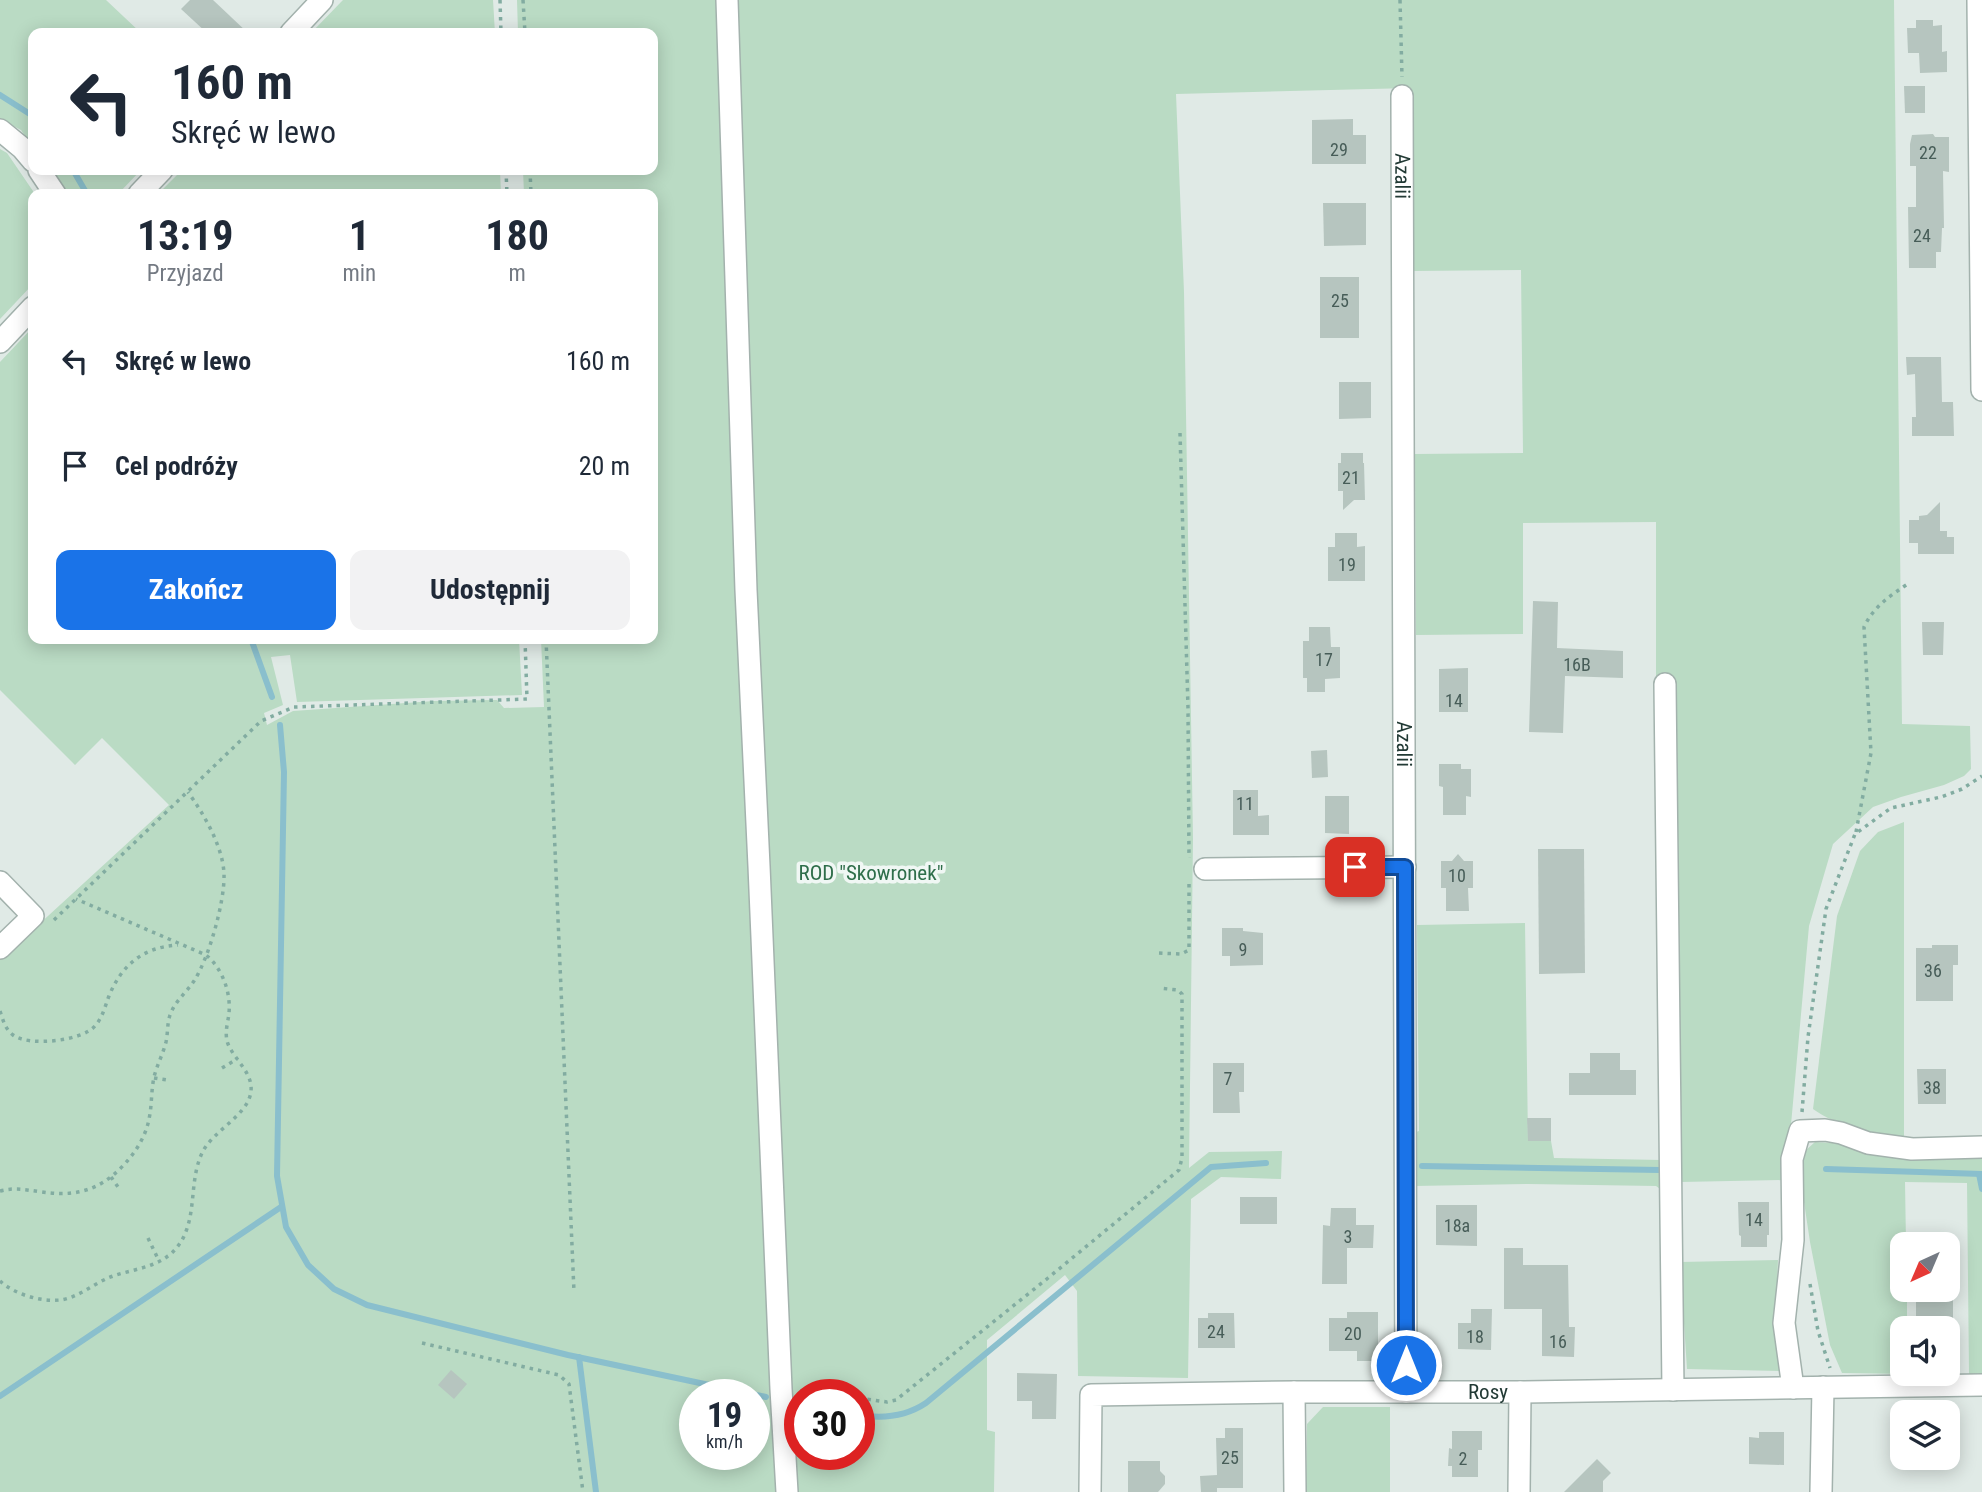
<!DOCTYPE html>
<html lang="pl">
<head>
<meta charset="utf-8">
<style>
	body { margin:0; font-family:"Roboto Condensed",sans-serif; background:#f2f2f3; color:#1f2937; height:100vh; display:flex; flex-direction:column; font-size:26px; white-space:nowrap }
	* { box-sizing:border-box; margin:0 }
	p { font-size:23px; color:#747a83 }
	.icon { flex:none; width:38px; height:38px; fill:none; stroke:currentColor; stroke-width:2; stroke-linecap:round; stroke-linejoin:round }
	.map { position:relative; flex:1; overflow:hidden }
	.side { position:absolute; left:28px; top:189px; width:630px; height:455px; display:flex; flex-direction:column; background:#fff; border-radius:14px; box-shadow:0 4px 18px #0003 }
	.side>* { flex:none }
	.guide { position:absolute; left:28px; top:28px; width:630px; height:147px; border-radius:14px; box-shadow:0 4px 18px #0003; background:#fff; color:#1f2937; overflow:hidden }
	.needle { width:46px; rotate:224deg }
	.controls { position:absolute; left:1890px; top:1232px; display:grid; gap:14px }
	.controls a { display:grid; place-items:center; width:70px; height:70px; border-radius:14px; background:#fff; box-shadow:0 4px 18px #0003; font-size:35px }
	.speed { position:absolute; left:679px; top:1379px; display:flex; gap:14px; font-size:35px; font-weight:700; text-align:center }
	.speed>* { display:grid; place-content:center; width:91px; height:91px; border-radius:50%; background:#fff; box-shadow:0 4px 18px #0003; line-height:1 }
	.speed small { font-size:18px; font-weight:400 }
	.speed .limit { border:10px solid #d22; background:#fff; color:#111 }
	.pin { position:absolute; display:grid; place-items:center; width:60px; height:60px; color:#fff; margin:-30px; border-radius:14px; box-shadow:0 4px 10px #0006 }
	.me { position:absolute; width:77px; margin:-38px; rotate:0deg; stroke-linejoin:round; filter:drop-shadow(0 0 5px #0008) }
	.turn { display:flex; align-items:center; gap:24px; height:147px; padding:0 28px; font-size:32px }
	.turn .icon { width:91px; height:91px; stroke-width:2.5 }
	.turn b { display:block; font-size:49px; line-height:60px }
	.eta { display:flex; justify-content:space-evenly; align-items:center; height:119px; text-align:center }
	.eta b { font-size:42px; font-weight:700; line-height:49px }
	.button { display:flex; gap:14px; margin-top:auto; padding:14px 28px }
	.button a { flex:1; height:80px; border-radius:14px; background:#1a73e8; color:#fff; font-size:28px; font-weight:700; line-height:80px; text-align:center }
	.button a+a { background:#f2f2f3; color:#1f2937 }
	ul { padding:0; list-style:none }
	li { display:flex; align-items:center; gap:21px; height:105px; padding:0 28px }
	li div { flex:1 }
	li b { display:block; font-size:26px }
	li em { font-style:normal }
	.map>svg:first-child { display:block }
	.green { fill:#badbc4; fill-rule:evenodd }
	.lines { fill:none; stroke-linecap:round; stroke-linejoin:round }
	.stream { stroke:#8abfcd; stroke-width:6 }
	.building { fill:#b6c5bf }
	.minor-casing { stroke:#a3b2ad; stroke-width:24 }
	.path { stroke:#82aca1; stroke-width:3.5; stroke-dasharray:3.5 5; stroke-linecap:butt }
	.minor { stroke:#fff; stroke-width:21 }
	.route-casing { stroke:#114b97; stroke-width:18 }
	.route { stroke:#1a73e8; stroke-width:12 }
	.labels { text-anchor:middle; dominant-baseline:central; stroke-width:7; stroke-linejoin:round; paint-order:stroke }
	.number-label { font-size:18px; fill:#475d58 }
	.street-label { font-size:21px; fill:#223a35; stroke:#f0f7f4 }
	.park-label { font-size:21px; fill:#2e6e4a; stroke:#f0f7f4 }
</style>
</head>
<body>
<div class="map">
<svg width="1982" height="1492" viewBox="0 0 1982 1492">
	<rect width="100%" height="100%" fill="#e0eae6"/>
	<g class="green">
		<path d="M0 0H106L141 33H33V148L21 130 0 119Z"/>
		<path d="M343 0H493L495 33H311Z"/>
		<path d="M517 0H1894L1902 724 1970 726 1971 769 1964 776 1944 785 1901 797 1873 807 1833 844 1809 926 1786 1180 1681 1182 1672 678 1656 679V522L1523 523V634L1416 635 1415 454 1523 453 1521 270 1413 271 1411 88 1176 94 1184 292 1193 839 1189 1168 1209 1152 1282 1151 1281 1179 1221 1177 1191 1199 1188 1378 1078 1376 1077 1291 1065 1275 987 1340V1430L995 1432 994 1492H0V960L169 805 102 738 75 765 0 690V362L33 327V639H519L522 695 297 702 290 655 271 657 283 705 264 713 267 725 293 711 434 701 492 700H497L504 708 544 707 541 639H653V194H524L523 170H653V33H518ZM695 1395H754V1454H695ZM800 1395H859V1454H800Z"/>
		<path d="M0 149 7 153 35 194H33V284L0 319Z"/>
		<path d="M49 170H141L118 194H66Z"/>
		<path d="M182 170H500L501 194H158Z"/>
		<path d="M1904 822V1137C1875 1135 1836 1126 1813 1109L1837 916 1860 851 1878 832Z"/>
		<path d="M1525 923 1528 1140 1551 1141 1554 1158 1662 1160 1663 1191 1656 1186 1528 1184 1414 1186 1413 1133 1419 1131 1417 925Z"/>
		<path d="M1815 1142 1833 1143 1906 1156 1982 1159V1374H1969L1967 1183 1905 1182 1906 1244H1902V1290H1907V1328H1902V1374H1908L1842 1373 1830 1345 1810 1242 1801 1182 1805 1151Z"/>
		<path d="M1778 1260 1776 1306 1782 1371 1687 1369 1680 1262Z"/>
		<path d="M1323 1407H1390V1492H1306L1307 1424Z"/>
	</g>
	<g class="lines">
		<g class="stream">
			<path d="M0 95 33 116"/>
			<path d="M73 170 87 194"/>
			<path d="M251 639 272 697"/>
			<path d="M280 725 284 772 277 1176 286 1227 308 1265 334 1289 367 1305 568 1355 766 1397"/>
			<path d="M1422 1166 1660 1170"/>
			<path d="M1826 1169 1982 1174"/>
			<path d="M1979 1174 1982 1189"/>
			<path d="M579 1357 596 1492"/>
			<path d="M0 1396 281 1207"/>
			<path d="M795 1403 800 1404"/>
			<path d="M859 1415C883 1419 905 1417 926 1403L1211 1167 1266 1163"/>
		</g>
	</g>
	<g class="building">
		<path d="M190 0H213L248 33H207L181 9Z"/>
		<path d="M1916 20H1933V26L1942 25V52L1947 51V72L1920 73 1919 53H1908L1907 28H1916Z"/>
		<path d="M1904 86H1925V113H1905Z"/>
		<path d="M1353 119V135H1366V164H1312V120Z"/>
		<path d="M1933 134 1935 137H1949V172L1943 171 1944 228H1942L1941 252H1936V268H1909L1908 207H1916V166H1910V144L1912 135Z"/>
		<path d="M1323 203H1366V245L1324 246Z"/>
		<rect x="1320" y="277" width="39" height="61"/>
		<path d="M1906 357H1941L1942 402H1953L1954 436H1912V417H1916L1915 374 1907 375Z"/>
		<path d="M1339 382H1371V418L1339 419Z"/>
		<path d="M1341 453H1363V463H1364L1365 500H1354L1343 510V491H1338V463H1341Z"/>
		<path d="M1940 502V531H1947V537H1954V554H1918V543H1909V520H1919V516L1927 515Z"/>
		<path d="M1335 533H1357V547L1365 546V581H1328V547H1335Z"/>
		<path d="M1533 601 1558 602 1557 648 1623 651V678L1565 676 1563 733 1529 732Z"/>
		<path d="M1922 622H1944L1943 655H1923Z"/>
		<path d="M1309 627H1330L1331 647H1340V678L1325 679V692H1307V678H1303V641H1309Z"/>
		<path d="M1468 668V712H1439V669Z"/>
		<path d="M1327 750 1328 777 1312 778 1311 751Z"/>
		<path d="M1439 764H1461V769H1471V797L1466 796V815H1443V787L1439 786Z"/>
		<path d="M1233 790H1258V816L1269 815V835H1233Z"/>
		<path d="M1325 796H1349V834L1325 833Z"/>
		<path d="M1538 849H1584L1585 973 1539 974Z"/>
		<path d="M1458 854 1464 861H1473V888H1468L1469 911H1446V888H1441V861H1452Z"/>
		<path d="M1222 928H1243V931L1263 933V965L1230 966V956H1222Z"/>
		<path d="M1932 945H1958V965H1953V1001H1916V948H1932Z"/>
		<path d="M1590 1053H1620V1070H1636V1095H1569V1073H1590Z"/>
		<path d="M1213 1063H1244V1092H1239L1240 1113H1213Z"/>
		<path d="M1917 1069H1946V1104H1918Z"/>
		<path d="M1527 1118H1551V1141H1528Z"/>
		<rect x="1240" y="1197" width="37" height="27"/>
		<path d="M1738 1202H1769V1235H1767V1247H1741V1236L1739 1235Z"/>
		<path d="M1436 1205H1477V1246L1436 1245Z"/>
		<path d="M1331 1208H1356V1225H1374L1373 1248H1347V1284H1322L1323 1225 1330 1226Z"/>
		<path d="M1504 1248H1523V1265H1568L1569 1327H1575L1574 1357 1542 1356V1309H1504Z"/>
		<path d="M1916 1290H1941V1295H1953V1328H1933L1932 1321H1916Z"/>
		<path d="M1471 1309H1492L1491 1350 1458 1349V1323H1471Z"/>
		<path d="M1347 1312H1378V1361H1357V1351H1329V1318H1347Z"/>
		<path d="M1208 1313H1234L1235 1348H1198V1318H1208Z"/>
		<path d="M451 1370 467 1384 454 1399 438 1385Z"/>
		<path d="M1017 1373 1057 1374 1056 1419H1032V1401H1017Z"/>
		<path d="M1225 1428H1243V1488H1217V1492H1201L1200 1476 1217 1475 1216 1438H1225Z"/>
		<path d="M1452 1431H1482V1450H1478V1477H1452V1466H1448L1449 1448 1452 1449Z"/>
		<path d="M1759 1432H1784V1465L1749 1464V1437L1759 1438Z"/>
		<path d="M1597 1459 1611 1473 1603 1481V1492H1564Z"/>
		<path d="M1128 1461H1160V1471L1165 1476V1484L1158 1492H1128Z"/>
	</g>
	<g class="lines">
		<g class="minor-casing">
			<g id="minor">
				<path d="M727 0 746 590 759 866 781 1389 787 1492"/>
				<path d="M1978 0 1982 390"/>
				<path d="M291 33 322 0"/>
				<path id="s1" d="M1402 96 1406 1392"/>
				<path d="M0 130 22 148 33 161"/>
				<path d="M39 170 55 194"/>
				<path d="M139 194 162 170"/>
				<path d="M0 342 33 307"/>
				<path d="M1665 684 1673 1390"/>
				<path d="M1205 869 1405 867"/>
				<path d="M0 882 33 916 0 948"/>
				<path d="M1793 1388 1784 1323 1793 1240 1792 1159 1800 1131 1825 1130 1841 1133 1868 1143 1912 1149 1982 1147"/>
				<path d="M1294 1392 1295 1492"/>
				<path id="s2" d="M1090 1492 1091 1395 1294 1392H1520L1982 1385"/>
				<path d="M1519 1492 1520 1392"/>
				<path d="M1821 1492 1823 1387"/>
			</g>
		</g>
		<g class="path">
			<path d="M500 0 501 33"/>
			<path d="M523 0 525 33"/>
			<path d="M1400 0 1402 77"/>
			<path d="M506 170 507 194"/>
			<path d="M530 170 531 194"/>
			<path d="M1180 433 1188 708 1189 858"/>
			<path d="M546 639 574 1292"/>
			<path d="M1856 832 1871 753 1864 627C1874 606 1890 596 1909 583"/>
			<path d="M54 920 261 721 294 707 527 699 525 639"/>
			<path d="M1159 953 1181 954 1189 950V883"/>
			<path d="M0 1011C3 1020 5 1029 13 1035 29 1047 82 1041 95 1026 103 1017 105 1006 109 996 122 964 144 947 178 945"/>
			<path d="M222 1068 237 1059"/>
			<path d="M154 1078 167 1080"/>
			<path d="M1802 1112 1808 1037 1826 909 1855 834 1891 808 1941 797 1962 789 1982 776"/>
			<path d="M111 1177 118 1187"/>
			<path d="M0 1191C15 1187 26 1190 42 1192 68 1196 91 1193 112 1176 129 1162 145 1141 149 1119 152 1106 151 1091 154 1077 157 1065 163 1054 166 1042 168 1033 167 1024 170 1015 175 1001 186 993 194 981 209 958 225 901 224 874 223 846 203 813 188 792"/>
			<path d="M148 1238 159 1261"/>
			<path d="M0 1281C14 1294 40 1302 60 1300 77 1298 92 1285 108 1278 127 1270 151 1269 168 1256 173 1253 179 1245 182 1240 197 1213 189 1181 202 1153 212 1131 249 1115 251 1091 253 1073 234 1059 228 1044 224 1033 228 1023 229 1013 231 992 222 968 206 955L76 899"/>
			<path d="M1810 1284 1818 1331 1830 1368"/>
			<path d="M422 1343 559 1375 569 1384 583 1492"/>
			<path d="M800 1391 831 1395"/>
			<path d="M859 1398 887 1402 896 1400 1048 1278 1179 1170 1182 1158V994L1178 990 1159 988"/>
		</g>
		<use href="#minor" class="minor"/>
	</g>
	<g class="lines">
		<g class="route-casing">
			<path id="route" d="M1355 867H1405L1406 1365"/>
		</g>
		<use href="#route" class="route"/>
	</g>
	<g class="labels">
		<g class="number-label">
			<text x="1339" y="149">29</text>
			<text x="1928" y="152">22</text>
			<text x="1922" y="235">24</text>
			<text x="1340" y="300">25</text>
			<text x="1351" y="477">21</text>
			<text x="1347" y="564">19</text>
			<text x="1324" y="659">17</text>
			<text x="1577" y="664">16B</text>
			<text x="1454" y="700">14</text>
			<text x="1245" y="803">11</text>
			<text x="1457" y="875">10</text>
			<text x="1243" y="949">9</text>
			<text x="1933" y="970">36</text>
			<text x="1228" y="1078">7</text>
			<text x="1932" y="1087">38</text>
			<text x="1754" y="1219">14</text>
			<text x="1457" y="1225">18a</text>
			<text x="1348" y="1236">3</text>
			<text x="1216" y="1331">24</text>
			<text x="1353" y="1333">20</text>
			<text x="1475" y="1336">18</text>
			<text x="1558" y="1341">16</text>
			<text x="1230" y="1457">25</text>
			<text x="1463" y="1458">2</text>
		</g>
		<g class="street-label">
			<text stroke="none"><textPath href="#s1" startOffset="80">Azalii</textPath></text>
			<text stroke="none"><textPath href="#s1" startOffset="648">Azalii</textPath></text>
			<text stroke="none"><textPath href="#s2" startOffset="494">Rosy</textPath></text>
		</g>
		<g class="park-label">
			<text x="871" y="873">ROD "Skowronek"</text>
		</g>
	</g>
</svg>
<div class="controls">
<a><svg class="needle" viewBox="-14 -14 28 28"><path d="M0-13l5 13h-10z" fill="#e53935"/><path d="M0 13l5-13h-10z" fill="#747a83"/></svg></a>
<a><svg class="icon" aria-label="sound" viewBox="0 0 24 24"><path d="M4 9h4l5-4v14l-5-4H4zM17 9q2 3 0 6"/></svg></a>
<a><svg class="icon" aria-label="layers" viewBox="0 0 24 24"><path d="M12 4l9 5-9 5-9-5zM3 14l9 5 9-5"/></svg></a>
</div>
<div class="speed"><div>19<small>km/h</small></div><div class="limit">30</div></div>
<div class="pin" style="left:1355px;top:867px;background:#d93025"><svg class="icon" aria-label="arrive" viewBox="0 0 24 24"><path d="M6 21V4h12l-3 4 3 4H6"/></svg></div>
<svg class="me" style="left:1406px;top:1365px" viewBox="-20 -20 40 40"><circle r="17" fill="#1a73e8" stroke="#fff" stroke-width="3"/><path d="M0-11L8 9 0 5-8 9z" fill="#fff"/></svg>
<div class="guide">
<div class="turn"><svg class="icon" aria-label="left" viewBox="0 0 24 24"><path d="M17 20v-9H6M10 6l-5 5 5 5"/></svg><div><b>160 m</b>Skręć w lewo</div></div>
</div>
<section class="side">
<div class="eta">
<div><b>13:19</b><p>Przyjazd</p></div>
<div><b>1</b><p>min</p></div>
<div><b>180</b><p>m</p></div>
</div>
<ul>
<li><svg class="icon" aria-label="left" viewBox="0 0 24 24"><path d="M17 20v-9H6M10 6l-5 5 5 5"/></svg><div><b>Skręć w lewo</b></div><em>160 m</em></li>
<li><svg class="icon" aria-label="arrive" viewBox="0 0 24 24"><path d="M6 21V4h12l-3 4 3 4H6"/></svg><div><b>Cel podróży</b></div><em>20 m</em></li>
</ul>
<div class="button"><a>Zakończ</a><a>Udostępnij</a></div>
</section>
</div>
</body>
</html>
